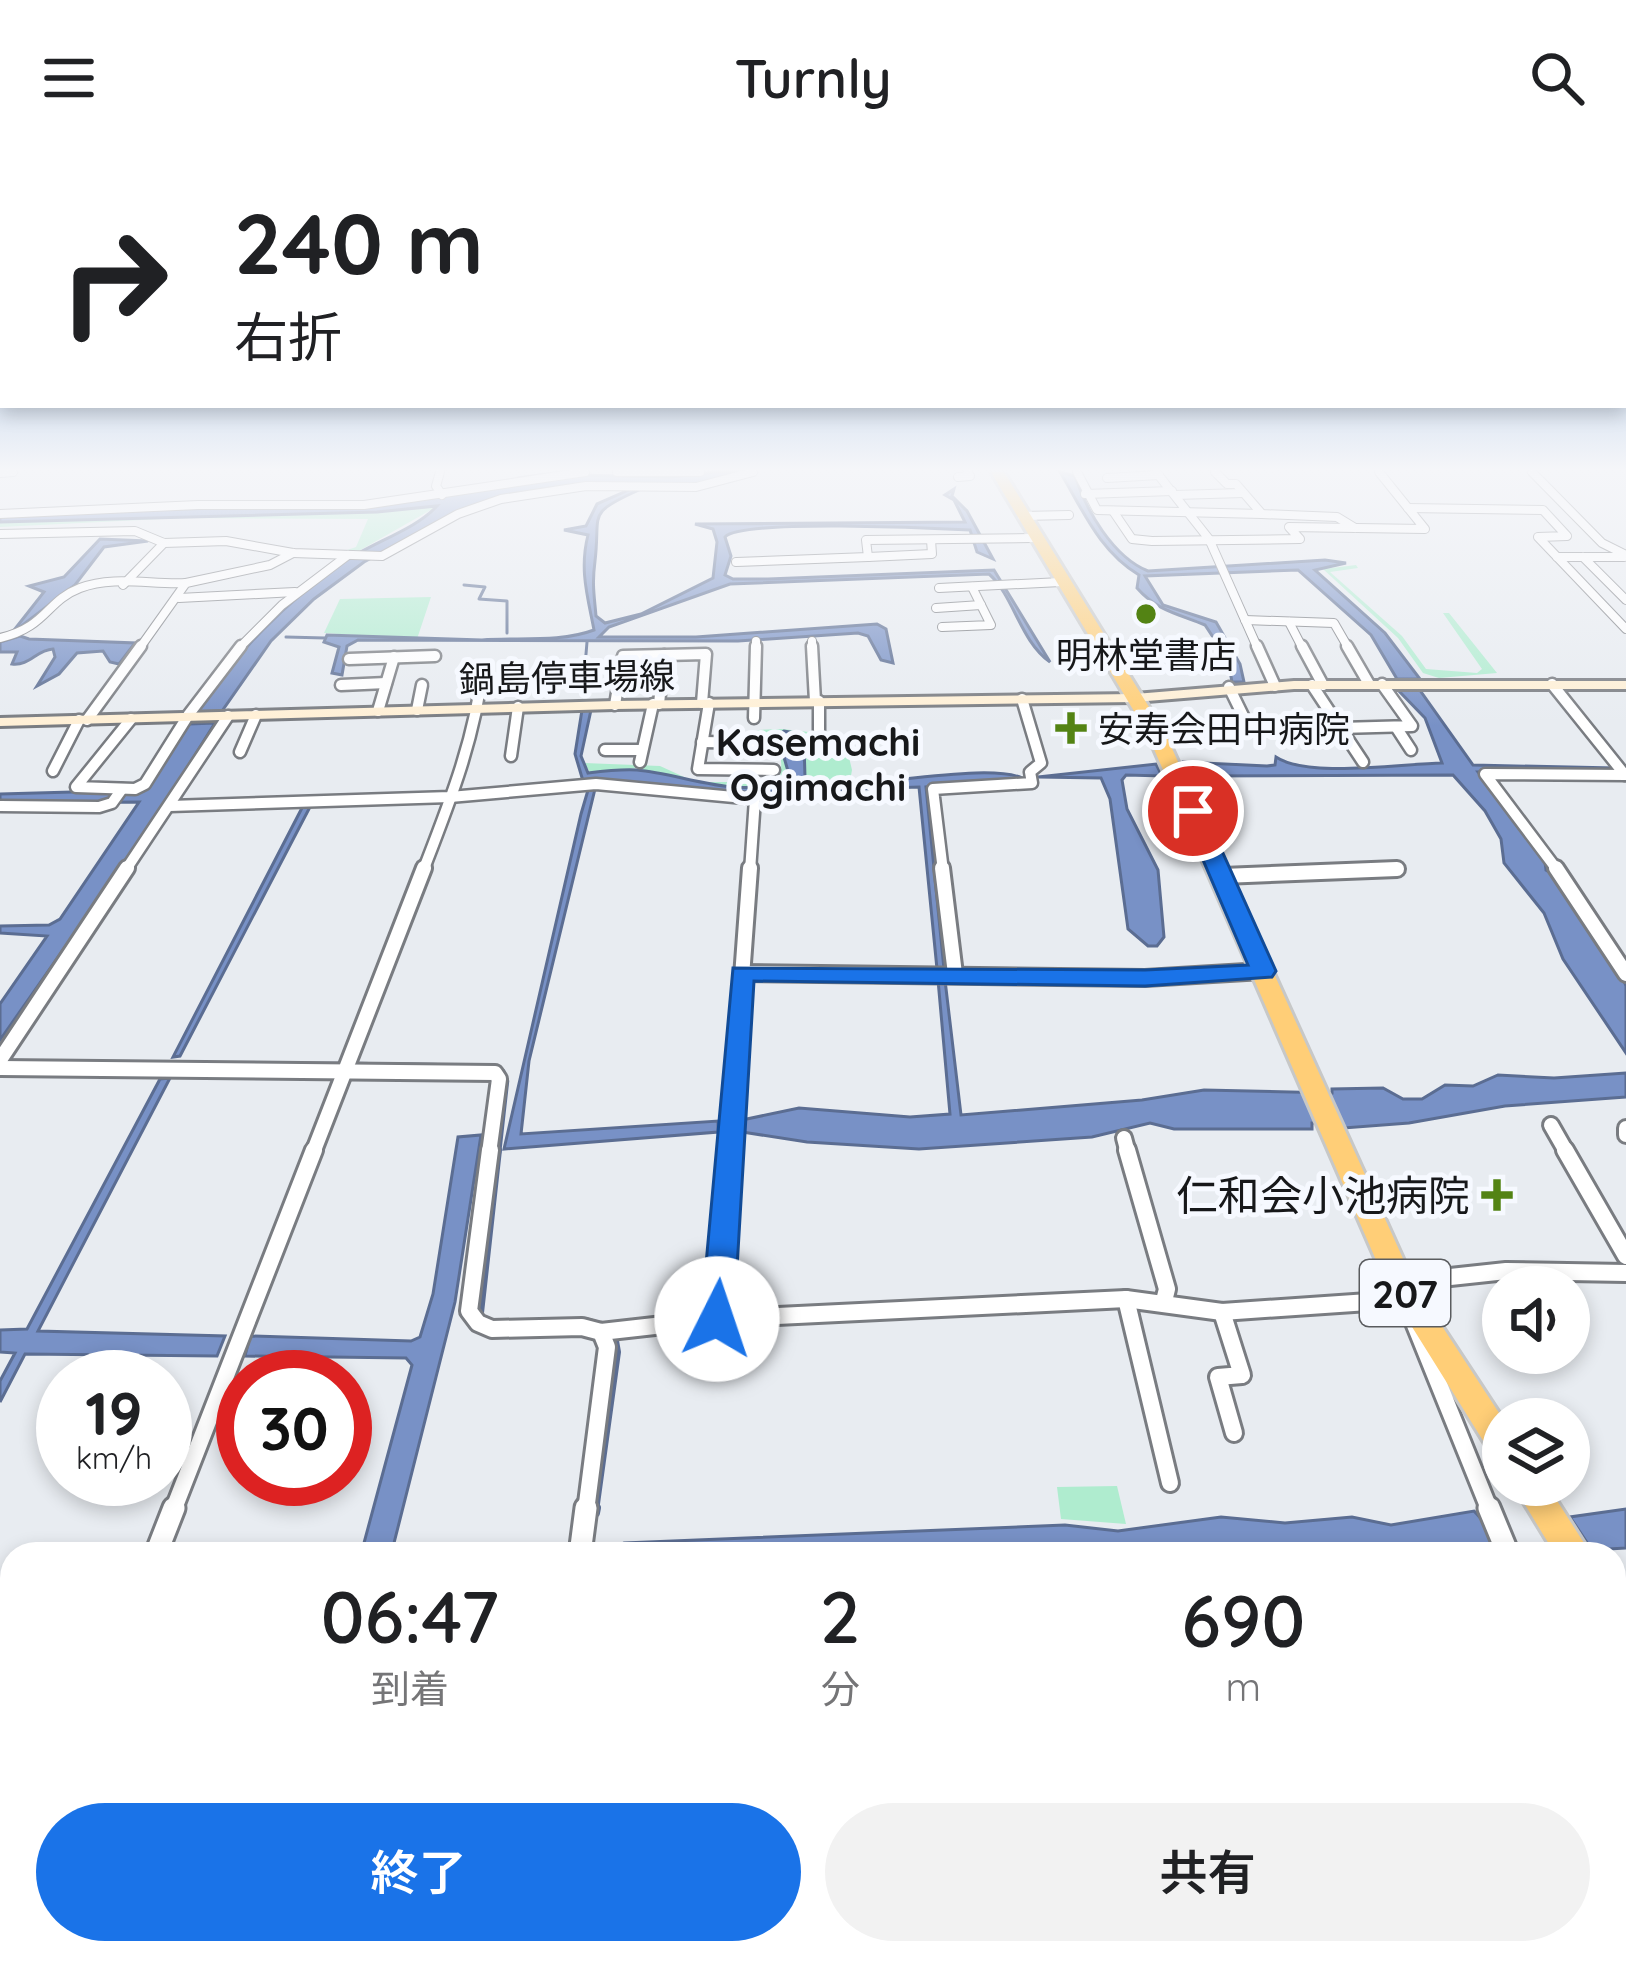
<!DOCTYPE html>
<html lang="ja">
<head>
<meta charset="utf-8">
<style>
	body { margin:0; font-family:Quicksand,"Noto Sans JP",sans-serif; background:#f2f2f2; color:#202124; height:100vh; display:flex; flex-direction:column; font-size:45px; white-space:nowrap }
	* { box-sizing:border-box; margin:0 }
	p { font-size:39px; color:#757577 }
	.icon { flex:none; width:66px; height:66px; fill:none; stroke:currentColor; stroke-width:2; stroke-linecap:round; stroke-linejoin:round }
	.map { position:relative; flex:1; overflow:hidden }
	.panel { position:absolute; left:0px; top:1386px; width:1626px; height:423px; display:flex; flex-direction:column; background:#fff; border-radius:36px 36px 0 0; box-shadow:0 6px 18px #0003 }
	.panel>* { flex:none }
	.hud { position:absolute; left:0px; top:0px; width:1626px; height:252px; box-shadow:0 6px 18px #0003; background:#fff; color:#202124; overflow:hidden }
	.tools { position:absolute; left:1482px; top:1110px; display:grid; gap:24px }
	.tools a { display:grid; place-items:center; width:108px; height:108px; border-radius:50%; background:#fff; box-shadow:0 6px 18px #0003; font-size:60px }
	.speed { position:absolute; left:36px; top:1194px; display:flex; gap:24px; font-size:60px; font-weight:700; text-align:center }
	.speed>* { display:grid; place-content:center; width:156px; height:156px; border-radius:50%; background:#fff; box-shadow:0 6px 18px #0003; line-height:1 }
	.speed small { font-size:30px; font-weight:400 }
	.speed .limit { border:18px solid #d22; background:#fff; color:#111 }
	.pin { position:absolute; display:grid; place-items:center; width:102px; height:102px; color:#fff; margin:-51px; border:6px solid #fff; border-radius:50%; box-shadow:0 3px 12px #0007 }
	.me { position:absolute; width:132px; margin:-66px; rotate:4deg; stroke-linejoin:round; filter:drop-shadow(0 0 9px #0008) }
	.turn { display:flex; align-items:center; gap:42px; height:252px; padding:0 36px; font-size:54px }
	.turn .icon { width:156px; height:156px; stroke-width:2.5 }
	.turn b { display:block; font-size:84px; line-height:102px }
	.eta { display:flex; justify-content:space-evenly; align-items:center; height:204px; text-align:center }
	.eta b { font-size:72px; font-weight:600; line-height:84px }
	.primary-button { display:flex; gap:24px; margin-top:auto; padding:24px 36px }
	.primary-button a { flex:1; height:138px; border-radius:72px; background:#1a73e8; color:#fff; font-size:48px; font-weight:600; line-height:138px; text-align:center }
	.primary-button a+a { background:#f2f2f2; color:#202124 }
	header { display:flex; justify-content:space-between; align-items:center; height:156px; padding:0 36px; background:#fff; font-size:54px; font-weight:600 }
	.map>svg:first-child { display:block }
	.green { fill:#afeccf }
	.water { fill:#7891c6; stroke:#5b6d92; stroke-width:3 }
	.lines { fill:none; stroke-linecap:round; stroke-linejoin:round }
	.stream-far3 { stroke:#5b6d92; stroke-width:3 }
	.stream-far2 { stroke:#5b6d92; stroke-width:4.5 }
	.stream-far1 { stroke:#5b6d92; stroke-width:6 }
	.stream { stroke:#5b6d92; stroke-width:8 }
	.street-far4-casing { stroke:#797c81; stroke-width:10 }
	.street-far3-casing { stroke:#797c81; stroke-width:15 }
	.street-far2-casing { stroke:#797c81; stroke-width:20 }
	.street-far1-casing { stroke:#797c81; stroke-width:22 }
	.street-casing { stroke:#797c81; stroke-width:27 }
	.secondary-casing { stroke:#797c81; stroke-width:6 }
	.highway-casing { stroke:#c7c8c8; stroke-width:6 }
	.street-far4 { stroke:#fff; stroke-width:8 }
	.street-far3 { stroke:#fff; stroke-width:10 }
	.street-far2 { stroke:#fff; stroke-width:14 }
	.street-far1 { stroke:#fff; stroke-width:16 }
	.street { stroke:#fff; stroke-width:21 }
	.secondary { fill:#fff0d6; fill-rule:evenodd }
	.highway { fill:#ffce77; fill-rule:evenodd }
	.route { fill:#1a73e8; stroke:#114b97; stroke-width:3 }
	.poi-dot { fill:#538314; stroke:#f6f9ff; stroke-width:4.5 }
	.labels { text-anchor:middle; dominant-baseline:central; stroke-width:10; stroke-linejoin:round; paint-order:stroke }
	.far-poi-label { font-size:36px; fill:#17181a; stroke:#f6f9ff }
	.far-street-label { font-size:36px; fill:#17181a; stroke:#f6f9ff }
	.far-quarter-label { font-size:39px; font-weight:bold; fill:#17181a; stroke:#f6f9ff }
	.shield { fill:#f6f9ff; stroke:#5a5c5f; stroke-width:3 }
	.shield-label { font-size:39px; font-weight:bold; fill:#17181a }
	.poi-label { font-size:42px; fill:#17181a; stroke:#f6f9ff; text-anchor:end }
</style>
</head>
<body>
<header><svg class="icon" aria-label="menu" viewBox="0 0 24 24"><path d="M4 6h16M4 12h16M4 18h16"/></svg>Turnly<svg class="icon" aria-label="search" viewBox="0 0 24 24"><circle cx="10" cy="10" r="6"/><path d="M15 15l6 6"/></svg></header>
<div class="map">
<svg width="1626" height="1808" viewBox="0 0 1626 1808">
	<rect width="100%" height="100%" fill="#e8ecf1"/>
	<g class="green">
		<path d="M426 350 436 351 357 396H341L356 391 368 363 182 362 0 371V367L192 358 378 357Z"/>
		<path d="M1356 409 1358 412 1330 416 1402 480 1426 513 1477 517 1482 513 1443 457H1449L1497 517 1439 522 1423 517 1398 482 1323 413Z"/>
		<path d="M431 441 417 483 324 477 340 443Z"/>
		<path d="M782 573 844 580 852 614 850 625 804 621 781 591 790 622 746 631 678 625 639 612 590 616 584 607 660 610 695 626H779C783 607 783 596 768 582H755L758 574Z"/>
		<path d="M1117 1330 1126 1368 1061 1363 1057 1331Z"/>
	</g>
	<g class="water">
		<path d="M715 316H745L690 330 611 327 495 342 458 355 364 406 314 443 271 485 222 555 195 556C238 496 283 447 344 406 373 386 415 374 437 350L377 356 0 366V360L147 353 365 351 576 319 671 321Z"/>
		<path d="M1060 316 1075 320C1086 354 1113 401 1148 415L1325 404 1346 407 1315 414 1385 477 1420 523H1397L1371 479 1298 414 1145 420 1163 449 1216 466 1240 508 1244 526H1232L1228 504 1205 469C1179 458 1157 455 1137 432L1139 419C1099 395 1083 354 1060 316Z"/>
		<path d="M631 333 639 334C585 358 601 357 595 405 592 428 594 437 596 460L605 467 641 458 713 422 717 386 713 373 695 368 965 366 954 344 945 339 954 333 952 340 967 355 993 403 977 396 970 374C935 372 741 363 725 381L731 400 725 419 733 423H768L994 414 1050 506C1020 485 1014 440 989 418L730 428 609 471 599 481H696L877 468 886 473 893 507 881 504 868 480 858 477 738 485 358 484 347 490 342 519 332 517 339 491 324 486 327 479 482 484C517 481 559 487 594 474 588 442 579 414 588 379L564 374 586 370 597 348Z"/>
		<path d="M100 383 148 385 104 391 75 429 11 478 44 436 29 430 64 421Z"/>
		<path d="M20 480 29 483 135 487 119 508 110 506 103 495 77 497 59 518 37 530 55 501 53 493C36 494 30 510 12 508L17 496H0V486Z"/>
		<path d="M1397 533H1419L1473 609 1614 612 1615 615 1478 616 1545 706 1546 714C1565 722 1619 808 1626 830 1626 849 1626 877 1626 897L1563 803 1544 757 1504 707 1501 683 1485 655 1453 619 1190 620 1184 606 1267 610 1275 609 1276 601C1307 622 1399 608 1442 607L1425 562Z"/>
		<path d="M582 554H591L581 600 588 617C604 615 621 613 637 614 685 618 742 646 790 622L781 591 772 583 784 575 796 577 804 588 805 621C823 625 842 627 860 627 895 626 1005 606 1027 625L926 631 944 813H937L919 631 743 637 583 625 575 598Z"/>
		<path d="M215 567 157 660 0 884V848L47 780 0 777V770L49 769 60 763 139 646 0 647V638L145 634 189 568Z"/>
		<path d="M1156 608 1162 620 1126 619 1122 624 1127 653 1158 714 1164 781 1157 790H1148L1128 773 1110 643 1101 622 1038 621Z"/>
		<path d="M595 633 529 905 521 978 718 965V976L504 993 581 658 588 634Z"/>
		<path d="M311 649 180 900 173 901 303 650Z"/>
		<path d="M938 824H945L961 959 1142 944 1204 934 1332 937V933L1383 932 1403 943H1422L1445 929 1473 930 1498 919 1554 922 1626 917V941L1505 950 1409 967 1344 972 1341 966 1312 967V973H1174L1150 967 1092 981 919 993 807 986 742 976V964L799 952 910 961 950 958Z"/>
		<path d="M170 922 38 1175 225 1180 217 1200 25 1198 0 1246V1225L15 1197 0 1196V1174L27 1173 160 923Z"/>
		<path d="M481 979 455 1146 394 1387 435 1396 538 1398H361L412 1209 406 1202 245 1200 250 1180 411 1185 420 1181 433 1138 458 981Z"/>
		<path d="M1626 1353V1392L1592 1394 1570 1361Z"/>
		<path d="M1474 1355 1484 1366 1496 1398H600L624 1387 1065 1369 1118 1375 1221 1361 1285 1367 1352 1361 1391 1369Z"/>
	</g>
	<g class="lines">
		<g class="stream-far3">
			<path d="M518 322 554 317"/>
			<path d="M464 429 485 431 479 443 507 445V477"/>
			<path d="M286 481 325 482"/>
			<path d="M585 510 587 486"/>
		</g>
		<g class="stream-far2">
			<path d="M305 908H342"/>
			<path d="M353 908 491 910 503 915 507 925 499 997"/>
		</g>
		<g class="stream-far1">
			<path d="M481 1157 499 994"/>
			<path d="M585 1164 607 1170"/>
			<path d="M596 1355 618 1196 615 1179"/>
		</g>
		<g class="stream">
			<path d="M596 1357 597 1352"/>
			<path d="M1334 1797 1338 1808"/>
		</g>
		<g class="street-far4-casing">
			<g id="street-far4">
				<path d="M440 316 436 330 442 339"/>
				<path d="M617 316H700"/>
				<path d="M1077 316 1097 354 1262 358"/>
				<path d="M1156 316 1209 383 1258 493"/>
				<path d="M1215 316 1227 328H1236L1262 358 1337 361 1355 372"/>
				<path d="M1532 316 1602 387 1626 399"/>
				<path d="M0 317 13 316"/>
				<path d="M958 321 970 320 968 316"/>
				<path d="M1107 322 1159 319"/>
				<path d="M1085 338 1172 335"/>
				<path d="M1175 339 1243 337"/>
				<path d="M1408 352 1543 354 1567 380 1538 381 1626 473"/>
				<path d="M1113 355 1132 383 1152 385 1300 383 1289 371 1425 373 1379 316"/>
				<path d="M0 358 198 349H364L585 316"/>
				<path d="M1022 360 1069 359"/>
				<path d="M0 378 135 375 164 387 226 385 293 397 382 400 458 358 501 343 586 330 696 331 753 316"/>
				<path d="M868 401 932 398 931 384"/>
				<path d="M1557 401H1624"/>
				<path d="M1583 401 1626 444"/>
				<path d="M736 406 868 401 866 384 1034 382"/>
				<path d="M123 429 164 387"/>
				<path d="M939 432 1061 426"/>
				<path d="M179 442 295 436"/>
				<path d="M936 452 981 449"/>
				<path d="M1245 464 1334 467 1349 493"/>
				<path d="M1289 466 1303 493"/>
				<path d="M942 471 991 469 972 431"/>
				<path d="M0 482C47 471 46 445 80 432 113 419 152 429 186 427"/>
				<path d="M812 485V493"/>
				<path d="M139 493 186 427 270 409 293 397"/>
				<path d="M238 493 282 449 348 399"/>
				<path d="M756 493V485"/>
			</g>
		</g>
		<g class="street-far3-casing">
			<g id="street-far3">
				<path d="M812 490 815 545"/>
				<path d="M1257 490 1275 530"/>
				<path d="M1302 490 1323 529"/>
				<path d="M1347 490 1369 528"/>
				<path d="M349 503 435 500"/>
				<path d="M1552 528 1625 619"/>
				<path d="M341 529 386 527"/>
				<path d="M1312 529 1363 606"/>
				<path d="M1229 531 1250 574"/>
				<path d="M819 545V574"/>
				<path d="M709 547 698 613 774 614"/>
				<path d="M659 548 664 499"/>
				<path d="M615 549 623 500 706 498 702 547"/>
				<path d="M417 554 422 529"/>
				<path d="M378 555 394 501"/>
				<path d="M754 562 756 490"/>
				<path d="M131 563 76 631 135 633 145 628 189 558 241 490"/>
				<path d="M87 564 141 490"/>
				<path d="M1396 571 1411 594"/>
				<path d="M1340 572 1412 570 1382 528"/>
				<path d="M702 586 769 587"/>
				<path d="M605 594H642"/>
				<path d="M240 596 256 559"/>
				<path d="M511 600 518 551"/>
				<path d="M640 606 653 548"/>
				<path d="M53 615 79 564"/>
				<path d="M0 650 99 651 112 647 122 633"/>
				<path d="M170 650 450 641 596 628 755 643 750 715"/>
				<path d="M125 715 228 560"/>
				<path d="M423 715C449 648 475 583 483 511"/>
				<path d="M943 715 933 633 1032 627 1030 616 1041 607 1022 543"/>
				<path d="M1355 715 1397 713"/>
				<path d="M1558 715 1485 618 1626 619"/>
			</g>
		</g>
		<g class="street-far2-casing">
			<g id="street-far2">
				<path d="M942 712 955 818"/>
				<path d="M1556 712 1626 818"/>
				<path d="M1223 720 1397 713"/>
				<path d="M742 817 1145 822 1263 815"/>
				<path d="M0 904 127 712"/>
				<path d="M0 912 495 917 499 923 489 997"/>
				<path d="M1551 969 1567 997"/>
				<path d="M1626 972V979"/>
				<path d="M1124 982 1128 997"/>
				<path d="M313 997 424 712"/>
				<path d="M729 997 750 712"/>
			</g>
		</g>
		<g class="street-far1-casing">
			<g id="street-far1">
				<path d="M490 994 469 1155 478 1167 492 1173 582 1171 601 1176 717 1163 1126 1143 1222 1156 1383 1145 1413 1125 1506 1115 1626 1117"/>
				<path d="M1127 994 1167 1133 1164 1145"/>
				<path d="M1565 994 1626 1100"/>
				<path d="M1126 1143 1170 1327"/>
				<path d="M1222 1156 1242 1219 1218 1221 1234 1277"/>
				<path d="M717 1163 729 994"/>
				<path d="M1413 1164 1490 1355"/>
				<path d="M173 1355 314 994"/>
				<path d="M586 1355 607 1191 601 1176"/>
			</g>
		</g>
		<g class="street-casing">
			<g id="street">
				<path d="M1489 1352 1508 1398"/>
				<path d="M156 1398 174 1352"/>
				<path d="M580 1398 586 1352"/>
				<path d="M1614 1646 1626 1674"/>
				<path d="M0 1647 12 1646"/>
				<path d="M578 1797V1808"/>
				<path d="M814 1797 815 1808"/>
				<path d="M935 1797 936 1808"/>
				<path d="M1011 1797 1013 1808"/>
				<path d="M1148 1797 1150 1808"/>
				<path d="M361 1808 364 1797"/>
				<path d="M683 1808 684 1797"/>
			</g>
		</g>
		<g class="secondary-casing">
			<g id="secondary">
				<path d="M1294 525H1626V533H1294L1135 546 615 553 0 570V562L615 545 1135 538Z"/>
				<path d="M0 1490 12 1496V1525L0 1519Z"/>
			</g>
		</g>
		<g class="highway-casing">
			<g id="highway">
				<path d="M991 316H1004L1165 577 1415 1129 1503 1263V1303L1492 1299 1389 1134 1147 577Z"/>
				<path d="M1513 1329H1547L1591 1398H1555Z"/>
				<path d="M1614 1443 1626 1448V1496L1614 1491Z"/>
			</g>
		</g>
		<use href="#street-far4" class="street-far4"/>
		<use href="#street-far3" class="street-far3"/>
		<use href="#street-far2" class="street-far2"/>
		<use href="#street-far1" class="street-far1"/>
		<use href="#street" class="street"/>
		<use href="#secondary" class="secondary"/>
		<use href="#highway" class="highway"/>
	</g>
	<linearGradient id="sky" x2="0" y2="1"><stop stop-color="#7ba6da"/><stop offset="0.55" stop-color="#f5f6f9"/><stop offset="1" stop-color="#f5f6f9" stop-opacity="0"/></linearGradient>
	<rect width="1626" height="570" fill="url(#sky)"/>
	<path class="route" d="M1193 648 1204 655 1276 815 1272 821 1145 830 754 825 734 1163 729 1173 717 1177 706 1173 701 1163 733 812 1145 814 1248 809 1182 655Z"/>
	<g class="poi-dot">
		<circle cx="1146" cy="458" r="12"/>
		<path d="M1065 554h12v12h12v12h-12v12h-12v-12h-12v-12h12z"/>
		<path d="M1491 1021h12v12h12v12h-12v12h-12v-12h-12v-12h12z"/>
	</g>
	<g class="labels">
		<g class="far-poi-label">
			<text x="1146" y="498">明林堂書店</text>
			<text x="1098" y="572" text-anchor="start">安寿会田中病院</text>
		</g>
		<g class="far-street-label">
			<text transform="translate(567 521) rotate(-1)">鍋島停車場線</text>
		</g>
		<g class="far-quarter-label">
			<text x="818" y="585">Kasemachi<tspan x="818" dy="45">Ogimachi</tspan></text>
		</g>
		<rect class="shield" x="1360" y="1104" width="90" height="66" rx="9"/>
		<g class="shield-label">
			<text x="1405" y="1137">207</text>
		</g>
		<g class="poi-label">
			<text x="1470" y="1039">仁和会小池病院</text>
		</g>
	</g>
</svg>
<div class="tools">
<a><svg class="icon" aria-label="sound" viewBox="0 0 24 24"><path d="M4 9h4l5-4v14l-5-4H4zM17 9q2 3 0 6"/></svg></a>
<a><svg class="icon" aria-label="layers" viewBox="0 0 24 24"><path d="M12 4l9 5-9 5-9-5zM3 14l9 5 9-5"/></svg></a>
</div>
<div class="speed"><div>19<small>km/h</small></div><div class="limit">30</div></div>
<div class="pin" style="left:1193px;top:655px;background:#d93025"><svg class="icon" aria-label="arrive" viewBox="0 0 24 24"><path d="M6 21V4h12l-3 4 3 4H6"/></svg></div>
<svg class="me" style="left:717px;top:1163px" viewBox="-20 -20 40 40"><circle r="19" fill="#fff"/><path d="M0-13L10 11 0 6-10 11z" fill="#1a73e8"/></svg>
<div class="hud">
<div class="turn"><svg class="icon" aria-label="right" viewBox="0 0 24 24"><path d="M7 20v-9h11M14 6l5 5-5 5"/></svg><div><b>240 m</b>右折</div></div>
</div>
<section class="panel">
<div class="eta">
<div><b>06:47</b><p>到着</p></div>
<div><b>2</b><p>分</p></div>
<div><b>690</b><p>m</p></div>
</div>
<div class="primary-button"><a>終了</a><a>共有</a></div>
</section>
</div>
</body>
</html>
